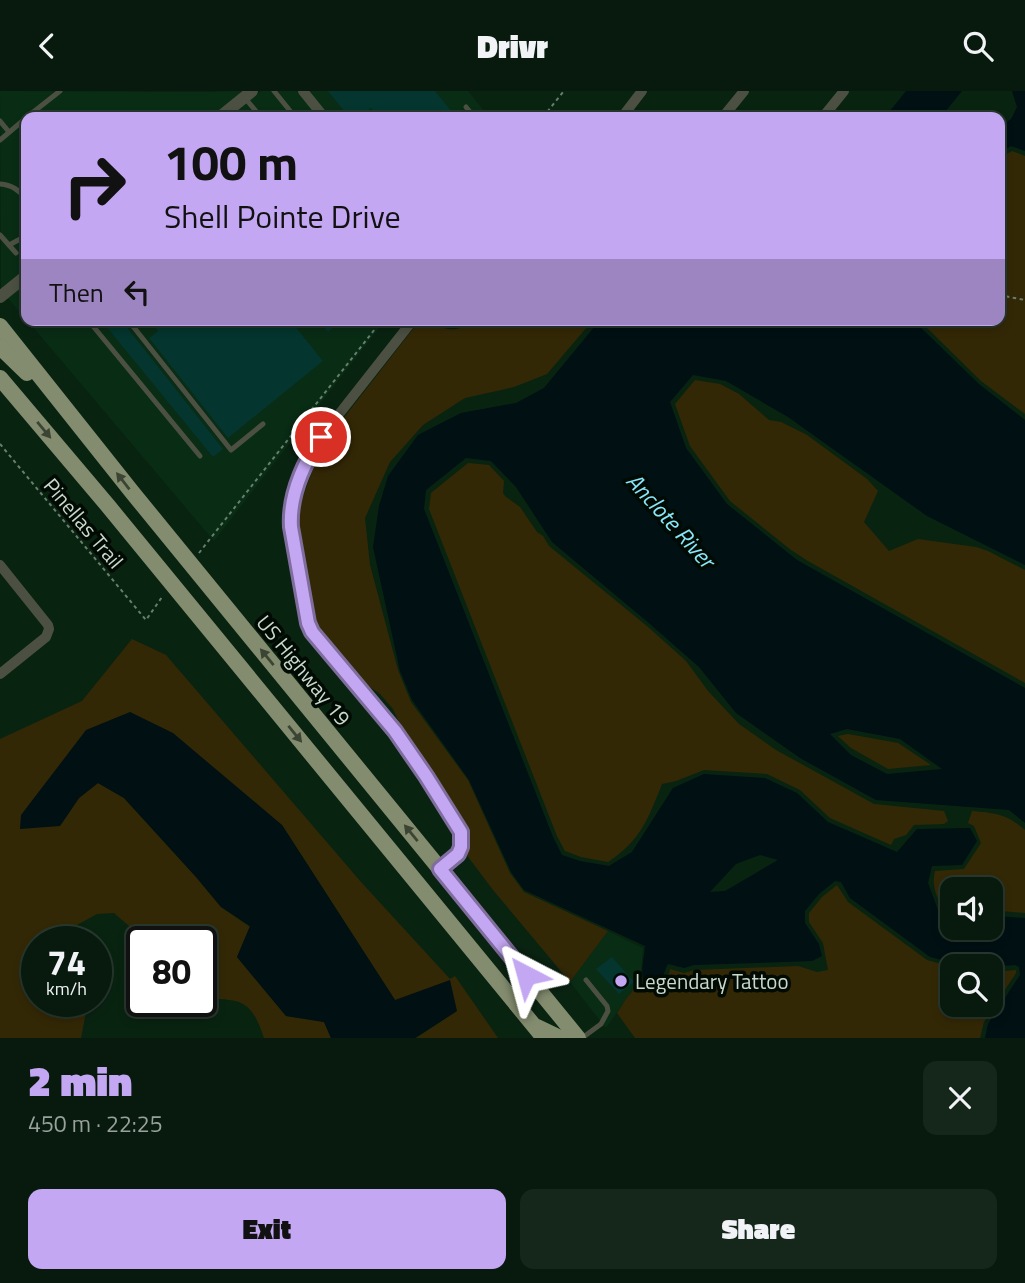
<!DOCTYPE html>
<html lang="en">
<head>
<meta charset="utf-8">
<style>
	body { margin:0; font-family:"Titillium Web",sans-serif; background:#15271b; color:#f1f3f6; height:100vh; display:flex; flex-direction:column; font-size:26px; white-space:nowrap }
	* { box-sizing:border-box; margin:0 }
	p { font-size:23px; color:#98a19d }
	.icon { flex:none; width:38px; height:38px; fill:none; stroke:currentColor; stroke-width:2; stroke-linecap:round; stroke-linejoin:round }
	.map { position:relative; height:947px; overflow:hidden }
	.drawer { display:flex; flex-direction:column; background:#071a0d; flex:1 }
	.drawer>* { flex:none }
	.banner { position:absolute; left:21px; top:21px; width:984px; height:214px; border-radius:14px; box-shadow:0 4px 10px #0003,0 0 0 2px #28382e; background:#c3a7f2; color:#111; overflow:hidden }
	.buttons { position:absolute; left:940px; top:786px; display:grid; gap:14px }
	.buttons a { display:grid; place-items:center; width:63px; height:63px; border-radius:14px; background:#071a0d; box-shadow:0 4px 10px #0003,0 0 0 2px #28382e; font-size:35px }
	.speed { position:absolute; left:21px; top:835px; display:flex; gap:14px; font-size:35px; font-weight:700; text-align:center }
	.speed>* { display:grid; place-content:center; width:91px; height:91px; border-radius:50%; background:#071a0d; box-shadow:0 4px 10px #0003,0 0 0 2px #28382e; line-height:1 }
	.speed small { font-size:18px; font-weight:400 }
	.speed .limit { border:4px solid #111; border-radius:10px; background:#fff; color:#111 }
	.pin { position:absolute; display:grid; place-items:center; width:60px; height:60px; color:#fff; margin:-30px; border:4px solid #fff; border-radius:50%; box-shadow:0 2px 7px #0007 }
	.me { position:absolute; width:77px; margin:-38px; rotate:321deg; stroke-linejoin:round; filter:drop-shadow(0 0 5px #0008) }
	.turn { display:flex; align-items:center; gap:24px; height:147px; padding:0 28px; font-size:32px }
	.turn .icon { width:91px; height:91px; stroke-width:2.5 }
	.turn b { display:block; font-size:49px; line-height:60px }
	.then { display:flex; align-items:center; height:66px; padding:0 28px; background:#0003; gap:14px; font-size:26px }
	.round { display:grid; place-items:center; flex:none; width:74px; height:74px; border-radius:14px; background:#15271b }
	.head { display:flex; align-items:center; justify-content:space-between; height:119px; padding:0 28px }
	h1 { font-size:42px; font-weight:800; line-height:52px; color:#c3a7f2 }
	.button { display:flex; gap:14px; margin-top:auto; padding:14px 28px }
	.button a { flex:1; height:80px; border-radius:14px; background:#c3a7f2; color:#111; font-size:28px; font-weight:800; line-height:80px; text-align:center }
	.button a+a { background:#15271b; color:#f1f3f6 }
	header { display:flex; justify-content:space-between; align-items:center; height:91px; padding:0 28px; background:#071a0d; font-size:32px; font-weight:800 }
	.map>svg:first-child { display:block }
	.built { fill:#092c15 }
	.green { fill:#332806 }
	.water { fill:#011013; fill-rule:evenodd }
	.building { fill:#04352e }
	.lines { fill:none; stroke-linecap:round; stroke-linejoin:round }
	.path { stroke:#697e6e; stroke-width:2; stroke-dasharray:3.5 3.5; stroke-linecap:butt }
	.service { stroke:#4c5042; stroke-width:5 }
	.minor { stroke:#4c5042; stroke-width:10 }
	.tertiary { stroke:#4c5042; stroke-width:12 }
	.trunk { stroke:#838c6e; stroke-width:16 }
	.oneway { fill:#3c4434 }
	.route-casing { stroke:#7f6d9d; stroke-width:18 }
	.route { stroke:#c3a7f2; stroke-width:12 }
	.poi-dot { fill:#c3a7f2; stroke:#020a04; stroke-width:2.5 }
	.labels { text-anchor:middle; dominant-baseline:central; stroke-width:7; stroke-linejoin:round; paint-order:stroke }
	.street-label { font-size:21px; fill:#c9d9cc; stroke:#020a04 }
	.poi-label { font-size:21px; fill:#c9d9cc; stroke:#020a04; text-anchor:start }
	.water-label { font-size:23px; font-style:italic; fill:#88e7f9; stroke:#020a04 }
</style>
</head>
<body>
<header><svg class="icon" aria-label="back" viewBox="0 0 24 24"><path d="M15 5l-7 7 7 7"/></svg>Drivr<svg class="icon" aria-label="search" viewBox="0 0 24 24"><circle cx="10" cy="10" r="6"/><path d="M15 15l6 6"/></svg></header>
<div class="map">
<svg width="1025" height="947" viewBox="0 0 1025 947">
	<rect width="100%" height="100%" fill="#092311"/>
	<g class="built">
		<path d="M0 0 200 1 243 0 211 26H26V178L1 199Z"/>
		<path d="M261 0H297L318 26H229Z"/>
		<path d="M309 0H468L489 26H331Z"/>
		<path d="M26 192V229L8 207Z"/>
		<path d="M27 229H385L214 450Z"/>
		<path d="M608 840 643 857 640 891 626 908 606 937 570 891Z"/>
	</g>
	<g class="green">
		<path d="M1012 60 1025 65V323L981 290 919 229H999V67Z"/>
		<path d="M420 229C440 229 441 244 464 236 472 233 469 235 473 229H593L547 283 514 296 465 307 423 334 390 371 365 427 370 474 398 579 411 611 468 689 510 782 524 801 608 840 570 891 493 799 466 763 468 746 457 722 403 640 393 618 380 603 360 589 320 539 315 530 309 504 297 429 300 414 321 356Z"/>
		<path d="M695 289 720 293 739 303 769 329 781 331 807 344 867 388 878 400 864 431 889 460 918 448 976 456 988 460 1025 479V592L808 470 791 459 730 410 690 355 675 313Z"/>
		<path d="M468 372 489 374 504 390 503 402 505 405 520 416 537 441 543 445 549 455 648 536 686 570 708 600 739 633 776 659 874 713 944 720 948 730 944 733 914 734 906 744 894 748 891 754 830 727 800 699 767 683 704 679 676 690 662 693C648 728 641 749 608 771L581 766 565 760 557 745 429 418 431 402Z"/>
		<path d="M132 548 166 564 361 791 450 888 455 885 498 947H416L457 920 395 909 282 734 130 621 60 735 79 707 98 692 124 707 196 786 221 816 250 836 237 866 286 925 324 931 331 947H264C251 907 240 908 201 908V850H142V853L137 849 129 835 114 822 97 823 75 835 55 850H37V910H82L87 916 81 947H0V648L82 610Z"/>
		<path d="M848 643 898 652 931 674 888 678 851 657 838 645Z"/>
		<path d="M972 720C995 722 1007 723 1025 739V822L991 819 990 798H952V817L942 815C935 803 932 794 935 780L964 778 981 752 974 735 968 732Z"/>
		<path d="M837 794 848 811 927 869 952 876V914H990L991 881 1016 879V882L984 931 980 947H635L617 922 626 908 640 891 650 901C664 901 668 890 670 878L684 882 695 879 798 875 817 881 828 879 823 852 809 831V822L822 806Z"/>
	</g>
	<g class="water">
		<path d="M906 0H962L941 26H885Z"/>
		<path d="M1012 0H1025V60L1011 55 999 62V37L1011 28 1017 16Z"/>
		<path d="M600 229H913L979 293 1025 329V474L927 425 788 326 726 290 693 284 670 311 686 357 727 413 797 469 1025 597V732L1009 719 876 709 800 667 736 622 699 576 650 533 552 451 516 396 491 370 466 367 426 399 424 418 553 746 562 764 580 770 609 775 632 761 673 697 704 683 765 687 797 702 828 731 897 761 917 738 970 737 977 750 962 774 932 775 928 792 938 819 952 821V836H990L991 825 1025 827V947H985L988 933 1020 884 1019 876 1015 874 991 876 990 875H966L930 866 850 807 841 791 835 790 819 803 805 820V832L819 853 822 865 812 870 694 874 684 877 668 873C661 886 665 892 650 899 637 889 644 870 645 855L524 799 511 781 469 689 412 609 400 580 373 456 379 415 388 385 418 344 461 322 516 312 544 297ZM847 638 900 648 942 678 887 683 851 664 830 643ZM760 764 778 769 725 800 710 801 736 773Z"/>
		<path d="M130 621 173 642 282 734 395 909 450 889 457 920 415 947H331L324 931 286 925 237 866 250 835 221 816 196 786 124 707 98 692 79 707 60 735 20 738 21 724 86 639Z"/>
	</g>
	<g class="building">
		<path d="M328 0H435L456 26H378L371 17 359 26H349Z"/>
		<path d="M101 229H121L223 358 213 366Z"/>
		<path d="M160 229H257L261 234 267 229H290L323 270 228 347 149 247 158 240 154 234Z"/>
		<path d="M318 229H342L328 241Z"/>
		<path d="M612 866 634 891 619 903 596 878Z"/>
	</g>
	<g class="lines">
		<g class="path">
			<path d="M543 26 564 0"/>
			<path d="M999 204 1025 209"/>
			<path d="M0 353 146 529 162 506"/>
			<path d="M199 462 382 229"/>
		</g>
		<g class="service">
			<path d="M274 0 295 26"/>
			<path d="M244 6 261 26"/>
			<path d="M466 16 474 26"/>
			<path d="M27 26 60 0"/>
			<path d="M0 30 9 41"/>
			<path d="M0 49 26 27"/>
			<path d="M0 93C12 94 19 99 26 108"/>
			<path d="M0 144 16 162"/>
			<path d="M9 154 26 145"/>
			<path d="M88 229 200 365"/>
			<path d="M128 229 231 359 263 333"/>
			<path d="M582 947 601 933 608 920 607 915 586 889"/>
		</g>
		<g class="minor">
			<path d="M303 0 324 26"/>
			<path d="M622 26 642 0"/>
			<path d="M723 26 744 0"/>
			<path d="M823 26 844 0"/>
			<path d="M413 229 321 346 312 359 294 404 290 421 291 436 306 525 312 541 395 640 426 685 461 741V756L458 763 440 778"/>
			<path d="M0 474 48 534 49 538 46 546 0 583"/>
		</g>
		<g class="tertiary">
			<path d="M220 26 252 0"/>
			<path d="M0 206 26 185"/>
		</g>
		<g class="trunk">
			<path d="M0 235 132 401 578 947"/>
			<path d="M0 256 27 282"/>
			<path d="M0 287 109 416 544 947"/>
			<path d="M537 936 560 947"/>
		</g>
	</g>
	<defs><path id="oneway-solid" d="M-6-.8H1V-3.2L6.5 0L1 3.2V.8H-6Z" transform="scale(1.75)"/></defs>
	<g class="oneway">
		<use href="#oneway-solid" transform="translate(44 339) rotate(50)"/>
		<use href="#oneway-solid" transform="translate(123 390) rotate(-128)"/>
		<use href="#oneway-solid" transform="translate(267 566) rotate(-129)"/>
		<use href="#oneway-solid" transform="translate(295 643) rotate(51)"/>
		<use href="#oneway-solid" transform="translate(411 742) rotate(-129)"/>
	</g>
	<g class="lines">
		<g class="route-casing">
			<path id="route" d="M321 346C304 372 289 405 291 436L308 532 312 541 395 640 426 685 461 741V756L458 763 440 778 526 884"/>
		</g>
		<use href="#route" class="route"/>
	</g>
	<circle class="poi-dot" cx="621" cy="890" r="7"/>
	<g class="labels">
		<g class="street-label">
			<text transform="translate(84 432) rotate(50)">Pinellas Trail</text>
			<text transform="translate(304 579) rotate(51)">US Highway 19</text>
		</g>
		<g class="poi-label">
			<text x="635" y="890">Legendary Tattoo</text>
		</g>
		<g class="water-label">
			<text transform="translate(671 429) rotate(48)">Anclote River</text>
		</g>
	</g>
</svg>
<div class="buttons">
<a><svg class="icon" aria-label="sound" viewBox="0 0 24 24"><path d="M4 9h4l5-4v14l-5-4H4zM17 9q2 3 0 6"/></svg></a>
<a><svg class="icon" aria-label="search" viewBox="0 0 24 24"><circle cx="10" cy="10" r="6"/><path d="M15 15l6 6"/></svg></a>
</div>
<div class="speed"><div>74<small>km/h</small></div><div class="limit">80</div></div>
<div class="pin" style="left:321px;top:346px;background:#d93025"><svg class="icon" aria-label="arrive" viewBox="0 0 24 24"><path d="M6 21V4h12l-3 4 3 4H6"/></svg></div>
<svg class="me" style="left:526px;top:884px" viewBox="-20 -20 40 40"><path d="M0-17L14 15 0 8-14 15z" fill="#c3a7f2" stroke="#fff" stroke-width="4"/></svg>
<div class="banner">
<div class="turn"><svg class="icon" aria-label="right" viewBox="0 0 24 24"><path d="M7 20v-9h11M14 6l5 5-5 5"/></svg><div><b>100 m</b>Shell Pointe Drive</div></div>
<div class="then">Then<svg class="icon" aria-label="left" viewBox="0 0 24 24"><path d="M17 20v-9H6M10 6l-5 5 5 5"/></svg></div>
</div>
</div>
<section class="drawer">
<div class="head"><div><h1>2 min</h1><p>450 m · 22:25</p></div><a class="round"><svg class="icon" aria-label="close" viewBox="0 0 24 24"><path d="M6 6l12 12M18 6L6 18"/></svg></a></div>
<div class="button"><a>Exit</a><a>Share</a></div>
</section>
</body>
</html>
